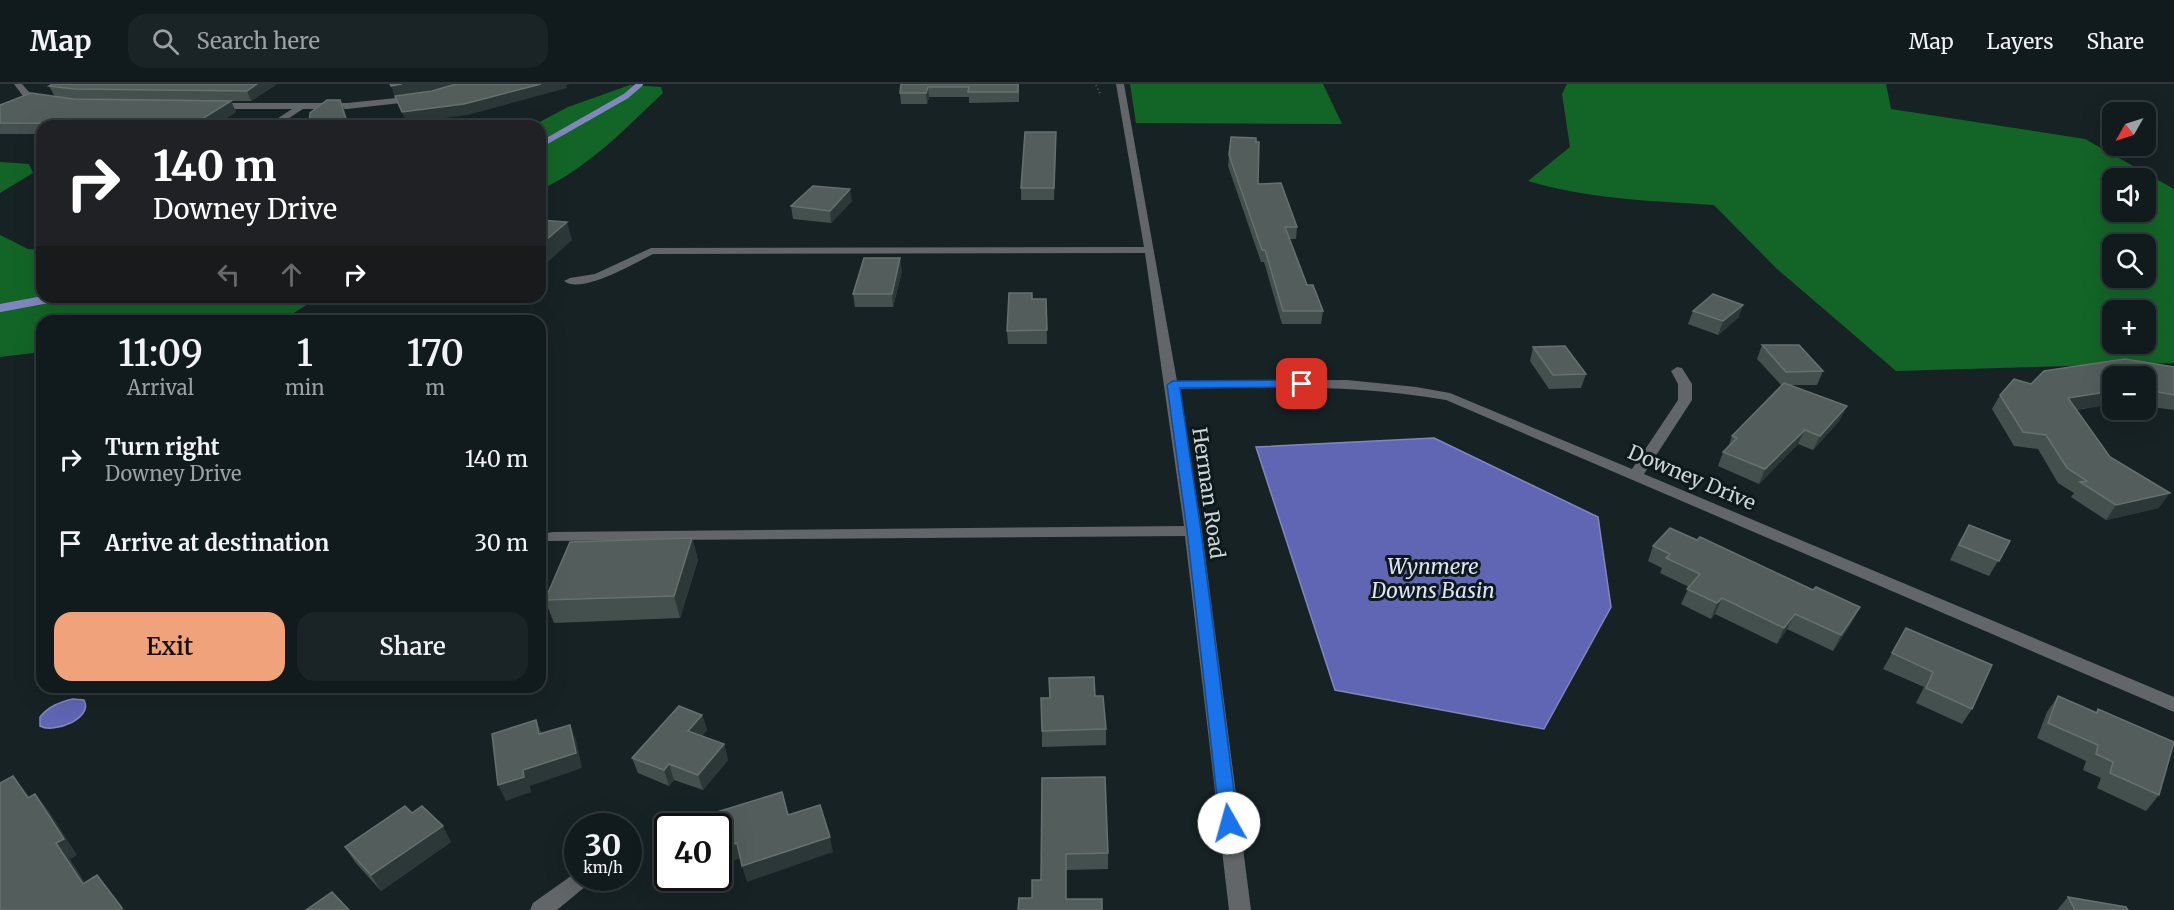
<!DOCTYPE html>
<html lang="en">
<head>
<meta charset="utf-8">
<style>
	body { margin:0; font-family:Merriweather,serif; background:#1a2325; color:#f1f3f6; height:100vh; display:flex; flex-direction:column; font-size:22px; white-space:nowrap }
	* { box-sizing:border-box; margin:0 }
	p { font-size:20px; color:#9ca1a3 }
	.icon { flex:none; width:33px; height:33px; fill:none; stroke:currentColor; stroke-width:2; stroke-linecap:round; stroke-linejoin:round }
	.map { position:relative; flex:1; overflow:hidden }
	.sheet { position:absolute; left:36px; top:231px; width:510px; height:378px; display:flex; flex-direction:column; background:#111a1c; border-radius:18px; box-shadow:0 6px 24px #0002,0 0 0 2px #30383b }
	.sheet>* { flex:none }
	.hud { position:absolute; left:36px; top:36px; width:510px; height:183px; border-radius:18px; box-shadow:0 6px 24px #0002,0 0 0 2px #30383b; background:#202124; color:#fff; overflow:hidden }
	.needle { width:39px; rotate:231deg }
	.buttons { position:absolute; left:2102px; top:18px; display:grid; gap:12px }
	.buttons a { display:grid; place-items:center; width:54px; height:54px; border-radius:12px; background:#111a1c; box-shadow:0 6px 24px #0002,0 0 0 2px #30383b; font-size:30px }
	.speed { position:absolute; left:564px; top:729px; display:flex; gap:12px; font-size:30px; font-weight:700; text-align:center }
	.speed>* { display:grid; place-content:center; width:78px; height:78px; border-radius:50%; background:#111a1c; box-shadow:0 6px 24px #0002,0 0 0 2px #30383b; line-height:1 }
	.speed small { font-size:15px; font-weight:400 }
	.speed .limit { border:3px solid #111; border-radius:9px; background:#fff; color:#111 }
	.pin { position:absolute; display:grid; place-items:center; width:51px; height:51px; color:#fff; margin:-26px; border-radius:12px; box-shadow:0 3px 9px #0006 }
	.me { position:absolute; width:66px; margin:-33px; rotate:353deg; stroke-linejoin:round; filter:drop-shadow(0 0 4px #0008) }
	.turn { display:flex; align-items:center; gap:21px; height:126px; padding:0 18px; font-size:27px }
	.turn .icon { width:78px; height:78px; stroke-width:2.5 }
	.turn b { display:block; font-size:42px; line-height:51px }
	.lanes { display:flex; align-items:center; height:57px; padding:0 18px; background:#0003; justify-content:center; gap:30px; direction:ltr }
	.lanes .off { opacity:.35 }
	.eta { display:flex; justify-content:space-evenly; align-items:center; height:102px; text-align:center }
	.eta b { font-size:36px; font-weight:600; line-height:42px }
	.button { display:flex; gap:12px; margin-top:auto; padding:12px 18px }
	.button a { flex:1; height:69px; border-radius:18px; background:#f0a27a; color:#111; font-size:24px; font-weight:600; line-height:69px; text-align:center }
	.button a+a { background:#1a2325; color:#f1f3f6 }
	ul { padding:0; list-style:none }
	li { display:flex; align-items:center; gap:18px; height:84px; padding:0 18px }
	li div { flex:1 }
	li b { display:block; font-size:22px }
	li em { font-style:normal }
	header { display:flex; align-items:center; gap:36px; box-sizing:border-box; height:84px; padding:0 30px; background:#111a1c; border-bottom:2px solid #30383b }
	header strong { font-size:28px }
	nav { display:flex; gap:33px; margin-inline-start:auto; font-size:21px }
	.search { width:420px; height:54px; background:#1a2325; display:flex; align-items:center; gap:15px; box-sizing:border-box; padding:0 21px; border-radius:18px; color:#9ca1a3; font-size:22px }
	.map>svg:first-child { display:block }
	.forest { fill:#136527; fill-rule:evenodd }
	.water { fill:#6065b4; stroke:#8187be; stroke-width:1.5 }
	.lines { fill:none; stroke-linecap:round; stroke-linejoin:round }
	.stream-far1 { stroke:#8187be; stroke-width:6 }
	.stream { stroke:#8187be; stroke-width:8 }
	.path { stroke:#576164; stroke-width:2; stroke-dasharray:1 3; stroke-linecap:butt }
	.minor { fill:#626669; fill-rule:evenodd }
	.wall { fill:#44504d }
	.shaded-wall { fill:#2c3837 }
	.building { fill:#535e5c; stroke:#66716f; stroke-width:1.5 }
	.route { fill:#1a73e8; stroke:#114b97; stroke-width:1.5 }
	.labels { text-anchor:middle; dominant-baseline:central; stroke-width:6; stroke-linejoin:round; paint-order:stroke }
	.street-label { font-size:20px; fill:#ced5d7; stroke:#0e191b }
	.water-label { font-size:21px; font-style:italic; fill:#dfe2f9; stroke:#0e191b }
</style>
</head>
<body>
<header>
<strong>Map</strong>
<div class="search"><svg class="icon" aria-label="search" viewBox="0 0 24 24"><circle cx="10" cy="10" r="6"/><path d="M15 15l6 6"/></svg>Search here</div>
<nav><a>Map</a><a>Layers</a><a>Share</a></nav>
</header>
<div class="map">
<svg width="2174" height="826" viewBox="0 0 2174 826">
	<rect width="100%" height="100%" fill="#172225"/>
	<g class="forest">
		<path d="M1130 0H1323L1342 40 1136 39Z"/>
		<path d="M1567 0H1886L1891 25 2085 55 2174 105V279L1896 287 1777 185 1714 121C1652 117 1588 115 1528 97L1570 63 1562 10ZM2112 94H2145V128H2112ZM2112 160H2145V194H2112ZM2112 226H2145V260H2112Z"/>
		<path d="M630 1 661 3 663 9C626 44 588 84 540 106V42H532L568 23Z"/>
		<path d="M0 78 29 80 33 89 0 109Z"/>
		<path d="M0 151 28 165 42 166V213H319L281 237H42V268L0 273Z"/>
	</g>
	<g class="water">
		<path d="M1434 354 1598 433 1611 523 1544 645 1335 606 1256 363Z"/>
		<path d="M73 615 84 616C94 634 54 650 40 642V633C49 622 60 618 73 615Z"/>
	</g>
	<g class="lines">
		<path class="stream-far1" d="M540 61 626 12 640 0"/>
		<path class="stream" d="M0 224 59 213"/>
		<path class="path" d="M1096 1 1101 11"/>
		<g class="minor">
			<path d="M14 0H22L29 8 51 17 47 20 23 12Z"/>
			<path d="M1116 0H1124L1177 297 1347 296 1416 303 1450 309 1632 385 1678 316V300L1671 287 1677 283 1682 284 1692 300V316L1644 390 2174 613V628L1446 316C1358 300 1269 303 1179 305L1202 447 1251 826H1229L1185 452 547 457 545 453 547 449 553 448 1184 442 1145 169 653 170C635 179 581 211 564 197L570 194 595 190 651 164 1144 163Z"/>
			<path d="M416 12 419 13V17L347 25H303L277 42H266L292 25H215L211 22 215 19H347Z"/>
			<path d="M578 787V794H588L586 802 557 826H530L533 819Z"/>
		</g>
	</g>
	<g class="wall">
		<path d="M277 0 251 17H231L236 28 214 42H42V50H0V21L55 13 49 2Z"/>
		<path d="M901 0H1019V18L969 19V13H929L927 20H901L900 9Z"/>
		<path d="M1231 53 1258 100 1297 143 1296 155H1290L1307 201 1323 227 1321 240H1282L1264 178H1261L1228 82Z"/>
		<path d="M1056 59 1054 116H1021V104Z"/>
		<path d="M852 117 831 139 793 135 791 122Z"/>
		<path d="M902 187 893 223H855L853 210Z"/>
		<path d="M1032 215H1046L1047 260H1008L1007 247Z"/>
		<path d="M1743 221 1738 234 1718 251 1688 240 1693 227Z"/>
		<path d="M1762 261 1823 287 1817 301H1791L1840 336 1813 366 1798 360 1759 400 1718 382 1723 368 1728 364 1732 352 1782 302 1757 275Z"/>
		<path d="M1533 263 1586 290 1581 304 1549 305 1530 277Z"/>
		<path d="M2174 283V326L2145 322V292H2112V320L2076 326 2110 373 2159 424 2106 436 2071 413 2074 409 2058 399 2038 365 2014 362 1992 325 2000 311 2031 300Z"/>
		<path d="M1969 441 2010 457 1989 492 1950 476 1960 456Z"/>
		<path d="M692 454 698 476 680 534 554 539 545 516Z"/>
		<path d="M1653 462 1852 538 1833 567 1787 545 1777 560 1715 530 1711 535 1681 520 1689 503 1660 489 1662 484 1648 477Z"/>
		<path d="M1906 544 1972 625 1962 640 1916 619 1924 603 1883 585Z"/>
		<path d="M1095 612 1106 645V661L1042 663V647Z"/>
		<path d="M2058 612 2095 629 2098 625 2159 711 2146 727 2097 704 2101 694 2083 686 2086 677 2037 654 2047 628Z"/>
		<path d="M702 631 707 646 702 652 724 660 728 676 703 706 674 696 669 702 638 689 632 674Z"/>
		<path d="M1042 694 1108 769V785L1066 786 1032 814 1041 796Z"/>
		<path d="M412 729 451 758 381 807 355 778 345 763Z"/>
		<path d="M2068 813 2128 826H2057Z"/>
	</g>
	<g class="shaded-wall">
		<path d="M257 0H277L251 17 247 7Z"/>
		<path d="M402 0H463L395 13 391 2Z"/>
		<path d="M541 0H570L566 1 567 4 468 31 406 39 402 28Z"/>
		<path d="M928 3 929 13 927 20 926 9Z"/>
		<path d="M340 16 345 27 349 42H348Z"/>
		<path d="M231 17 236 28 214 42H206L202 35Z"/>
		<path d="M190 35 193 42H189L188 40Z"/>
		<path d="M850 105 852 117 831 139 830 127Z"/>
		<path d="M567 138 572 156 540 185V161Z"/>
		<path d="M900 174 902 187 893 223 892 210Z"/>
		<path d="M1743 221 1738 234 1718 251 1723 237Z"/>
		<path d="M2112 307V320L2059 328 2068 314Z"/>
		<path d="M2153 307 2145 319V308Z"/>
		<path d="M1847 322 1840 336 1813 366 1820 352Z"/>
		<path d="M1805 346 1798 360 1759 400 1765 385Z"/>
		<path d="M2170 409 2159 424 2106 436 2116 421Z"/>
		<path d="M692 454 698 476 680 534 674 512Z"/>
		<path d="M1722 514 1715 530 1711 535 1717 519Z"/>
		<path d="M1860 523 1852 538 1833 567 1841 551Z"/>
		<path d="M1795 530 1787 545 1777 560 1784 544Z"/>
		<path d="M702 631 707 646 693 663 688 647Z"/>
		<path d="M536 636 543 652 539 650Z"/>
		<path d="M570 641 576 656 582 684 530 702 531 708 506 717 498 701Z"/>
		<path d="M724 660 728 676 703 706 698 691Z"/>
		<path d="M669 680 674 696 669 702 664 686Z"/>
		<path d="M13 692 26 708 41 730 28 714Z"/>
		<path d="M35 710 48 726 77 771 70 775 96 816 83 800 56 759Z"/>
		<path d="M443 742 451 758 381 807 371 791Z"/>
		<path d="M830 753 833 768 747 798 742 782Z"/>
		<path d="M737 759 741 774 729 778 725 763Z"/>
		<path d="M97 791 110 807 125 826H119Z"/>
	</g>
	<g class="building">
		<path d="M52 0H257L247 7 74 5 49 2Z"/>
		<path d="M390 0H402L391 2Z"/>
		<path d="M456 0H541L464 20 402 28 395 12 432 7Z"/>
		<path d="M901 0H1018V8H968L969 3H928L926 9H900Z"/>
		<path d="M31 9 73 15 231 17 202 35H190L188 40 0 39V21Z"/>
		<path d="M327 16H340L348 42H309L310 29Z"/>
		<path d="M1025 48H1056L1054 104H1021Z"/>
		<path d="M1231 53 1256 54V58H1259L1258 100 1281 99 1297 143H1285L1307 201H1313L1323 227H1283L1265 166H1262L1229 71Z"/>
		<path d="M813 102 850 105 830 127 791 122Z"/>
		<path d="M540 136 567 138 540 161Z"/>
		<path d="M864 174H900L892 210H853Z"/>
		<path d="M1009 209H1032V215H1046L1047 246 1007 247Z"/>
		<path d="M1713 210 1743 221 1723 237 1693 227Z"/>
		<path d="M1762 261H1799L1823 287 1786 288Z"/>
		<path d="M1565 262 1586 290 1553 291 1533 263Z"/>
		<path d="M2125 275 2174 283V311L2153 307 2145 308V292H2112V307L2068 314 2110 373 2170 409 2116 421 2080 398 2087 397 2067 384 2046 351 2023 348 2000 311 2014 295 2031 300 2044 287Z"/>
		<path d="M1784 299 1847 322 1820 352 1805 346 1765 385 1723 368 1737 354 1732 352Z"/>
		<path d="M1969 441 2010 457 1999 477 1959 461Z"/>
		<path d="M1670 444 1697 456 1700 453 1813 506 1816 503 1860 523 1841 551 1795 530 1784 544 1722 514 1717 519 1687 505 1700 490 1666 474 1670 470 1653 462Z"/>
		<path d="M692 454 674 512 545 516 570 458Z"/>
		<path d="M1906 544 1992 581 1972 625 1926 604 1933 588 1892 569Z"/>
		<path d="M1094 593 1095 612H1103L1106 645 1042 647 1041 614H1050L1049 594Z"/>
		<path d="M2058 612 2097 629 2098 625 2174 658 2159 711 2110 689 2113 678 2096 670 2098 661 2048 639Z"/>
		<path d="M679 622 702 631 688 647 724 660 698 691 669 680 664 686 632 674Z"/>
		<path d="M536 636 539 650 570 641 576 669 523 686 524 693 498 701 492 650Z"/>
		<path d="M13 692 28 714 35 710 64 755 56 759 83 800 97 791 122 824 119 826H0V699Z"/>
		<path d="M1105 693 1108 769 1066 770V815H1102V826H1018L1019 814H1032V796H1041L1042 694Z"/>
		<path d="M782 708 788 731 820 721 830 753 742 782 737 759 725 763 717 728Z"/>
		<path d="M405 722 412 729 422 722 443 742 371 791 345 763Z"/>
		<path d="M332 808 349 826H306Z"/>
		<path d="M2068 813 2126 823 2128 826H2075Z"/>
	</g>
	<path class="route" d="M1302 296 1306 297V303L1180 304 1201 447 1238 739 1236 744 1229 747 1223 744 1220 739 1187 447 1167 301 1173 297Z"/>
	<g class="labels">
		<g class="street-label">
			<text transform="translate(1692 393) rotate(23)">Downey Drive</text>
			<text transform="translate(1209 409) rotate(82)">Herman Road</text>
		</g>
		<g class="water-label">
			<text x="1433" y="482">Wynmere<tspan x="1433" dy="24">Downs Basin</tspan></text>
		</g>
	</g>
</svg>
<div class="buttons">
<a><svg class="needle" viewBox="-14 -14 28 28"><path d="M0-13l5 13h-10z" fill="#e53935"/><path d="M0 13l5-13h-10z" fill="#9ca1a3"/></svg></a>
<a><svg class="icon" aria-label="sound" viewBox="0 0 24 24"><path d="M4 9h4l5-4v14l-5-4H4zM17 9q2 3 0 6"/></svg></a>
<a><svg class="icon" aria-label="search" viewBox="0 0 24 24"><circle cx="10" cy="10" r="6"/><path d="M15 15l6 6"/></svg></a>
<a>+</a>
<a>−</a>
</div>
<div class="speed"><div>30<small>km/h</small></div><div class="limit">40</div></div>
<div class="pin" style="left:1302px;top:300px;background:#d93025"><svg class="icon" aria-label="arrive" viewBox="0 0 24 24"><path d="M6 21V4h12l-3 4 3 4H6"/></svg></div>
<svg class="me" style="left:1229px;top:739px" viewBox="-20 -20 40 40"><circle r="19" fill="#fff"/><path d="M0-13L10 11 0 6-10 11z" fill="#1a73e8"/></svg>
<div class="hud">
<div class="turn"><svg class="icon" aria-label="right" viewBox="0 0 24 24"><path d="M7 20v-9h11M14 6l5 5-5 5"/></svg><div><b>140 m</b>Downey Drive</div></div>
<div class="lanes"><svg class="icon off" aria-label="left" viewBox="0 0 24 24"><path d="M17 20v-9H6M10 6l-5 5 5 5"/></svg><svg class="icon off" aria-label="ahead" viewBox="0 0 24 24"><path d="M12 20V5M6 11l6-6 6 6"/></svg><svg class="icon" aria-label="right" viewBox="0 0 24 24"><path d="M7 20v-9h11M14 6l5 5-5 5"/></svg></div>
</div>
<section class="sheet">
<div class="eta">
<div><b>11:09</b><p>Arrival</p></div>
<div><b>1</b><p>min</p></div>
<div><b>170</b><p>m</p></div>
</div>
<ul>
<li><svg class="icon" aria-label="right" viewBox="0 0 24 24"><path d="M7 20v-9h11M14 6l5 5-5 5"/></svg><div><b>Turn right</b><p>Downey Drive</p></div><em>140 m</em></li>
<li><svg class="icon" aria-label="arrive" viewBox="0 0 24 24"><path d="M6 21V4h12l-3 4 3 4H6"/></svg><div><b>Arrive at destination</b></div><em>30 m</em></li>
</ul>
<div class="button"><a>Exit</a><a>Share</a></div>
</section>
</div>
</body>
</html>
